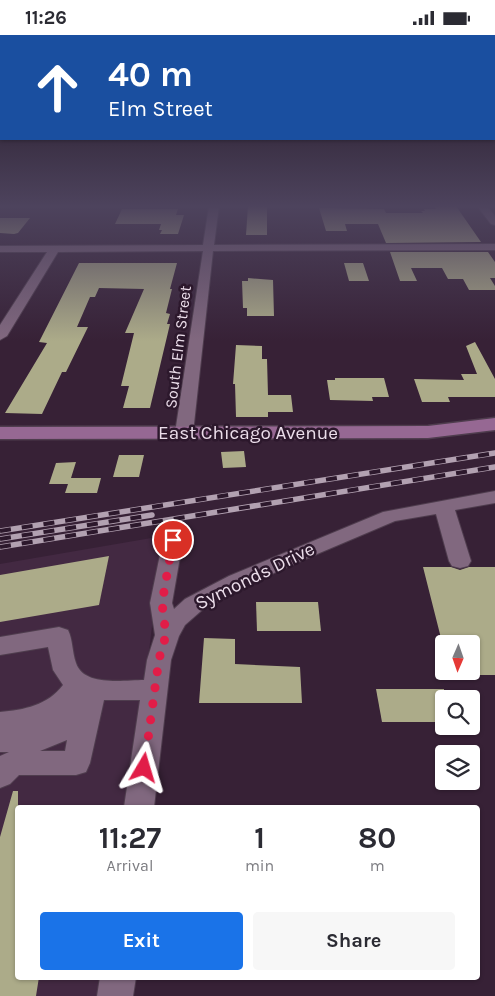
<!DOCTYPE html>
<html lang="en">
<head>
<meta charset="utf-8">
<style>
	body { margin:0; font-family:Karla,sans-serif; background:#f7f7f7; color:#2b2b33; height:100vh; display:flex; flex-direction:column; font-size:19px; white-space:nowrap }
	* { box-sizing:border-box; margin:0 }
	p { font-size:16px; color:#7c7c81 }
	.icon { flex:none; width:28px; height:28px; fill:none; stroke:currentColor; stroke-width:2; stroke-linecap:round; stroke-linejoin:round }
	.map { position:relative; flex:1; overflow:hidden }
	.details { position:absolute; left:15px; top:770px; width:465px; height:175px; display:flex; flex-direction:column; background:#fff; border-radius:5px; box-shadow:0 1px 4px #0004 }
	.details>* { flex:none }
	.guide { position:absolute; left:0px; top:0px; width:495px; height:105px; box-shadow:0 1px 4px #0004; background:#1a4fa0; color:#fff; overflow:hidden }
	.needle { width:32px; rotate:182deg }
	.controls { position:absolute; left:435px; top:600px; display:grid; gap:10px }
	.controls a { display:grid; place-items:center; width:45px; height:45px; border-radius:5px; background:#fff; box-shadow:0 1px 4px #0004; font-size:25px }
	.pin { position:absolute; display:grid; place-items:center; width:42px; height:42px; color:#fff; margin:-21px; border:2px solid #fff; border-radius:50%; box-shadow:0 1px 5px #0007 }
	.me { position:absolute; width:55px; margin:-28px; rotate:7deg; stroke-linejoin:round; filter:drop-shadow(0 0 4px #0008) }
	.turn { display:flex; align-items:center; gap:18px; height:105px; padding:0 25px; font-size:22px }
	.turn .icon { width:65px; height:65px; stroke-width:2.5 }
	.turn b { display:block; font-size:35px; line-height:42px }
	.eta { display:flex; justify-content:space-evenly; align-items:center; height:85px; text-align:center }
	.eta b { font-size:30px; font-weight:700; line-height:35px }
	.action { display:flex; gap:10px; margin-top:auto; padding:10px 25px }
	.action a { flex:1; height:58px; border-radius:5px; background:#1a73e8; color:#fff; font-size:20px; font-weight:700; line-height:58px; text-align:center }
	.action a+a { background:#f7f7f7; color:#2b2b33 }
	.status { display:flex; justify-content:space-between; align-items:center; height:35px; padding:0 25px; background:#fff; direction:ltr }
	.status svg { height:14px; fill:currentColor }
	.map>svg:first-child { display:block }
	.built { fill:#432942 }
	.building { fill:#acab89 }
	.lines { fill:none; stroke-linecap:round; stroke-linejoin:round }
	.minor-casing { stroke:#4f3d4e; stroke-width:2 }
	.major-casing { stroke:#4f3d4e; stroke-width:3 }
	.minor { fill:#81687f; fill-rule:evenodd }
	.major { fill:#966893; fill-rule:evenodd }
	.rail-casing { stroke:#b2a1b1; stroke-width:5.5 }
	.rail { stroke:#2c182c; stroke-width:4; stroke-dasharray:11; stroke-linecap:butt }
	.route { stroke:#e11d48; stroke-width:9; stroke-dasharray:0 16.2 }
	.labels { text-anchor:middle; dominant-baseline:central; stroke-width:5; stroke-linejoin:round; paint-order:stroke }
	.far-street-label { font-size:16px; fill:#ebddea; stroke:#2c182c }
	.street-label { font-size:19px; fill:#ebddea; stroke:#2c182c }
</style>
</head>
<body>
<div class="status"><b>11:26</b><svg viewBox="0 0 49 12"><path d="M0 12V9h3v3zM5 12V6h3v6zM10 12V3h3v9zM15 12V0h3v12zM26 1h20v11H26zM47 4h2v5h-2z"/></svg></div>
<div class="map">
<svg width="495" height="961" viewBox="0 0 495 961">
	<rect width="100%" height="100%" fill="#372136"/>
	<path class="built" d="M163 501 130 772H18V942L109 943 107 961H0V529Z"/>
	<g class="building">
		<path d="M248 171H267V200H246Z"/>
		<path d="M434 171H456L481 207 386 208 378 189H345L347 196H326L319 173 384 174 386 178H423L421 176H425L424 174H436Z"/>
		<path d="M122 174H178L176 180H184L178 199H160L162 195H159L161 189H115Z"/>
		<path d="M0 183H30L18 198 14 199 0 198Z"/>
		<path d="M390 217H488L495 227V243H490L495 251V255H469L463 244H448L442 233H411L417 246H400Z"/>
		<path d="M79 228H177L170 254H172L166 278 170 279 167 289H170L150 373H123L129 351H121L134 298H125L144 254 99 253 95 262H90L77 292H88L66 337H62L42 379 5 378 47 308 39 307Z"/>
		<path d="M344 228H363L369 246H349Z"/>
		<path d="M248 243 273 245 274 281H247V273H243L242 246H248Z"/>
		<path d="M475 307 495 344V362H448L450 367H422L414 344 464 345 461 339H477L466 311Z"/>
		<path d="M236 310 262 311V324H267L268 360H291L293 377H268V382H236L235 349H233Z"/>
		<path d="M335 343H384L389 362H372L373 366 330 365 327 345H335Z"/>
		<path d="M244 416 246 432 223 433 221 417Z"/>
		<path d="M119 420H144L139 442H113Z"/>
		<path d="M76 427 71 443H101L97 458H65L68 449H49L56 428Z"/>
		<path d="M109 521 99 570 0 587V540Z"/>
		<path d="M423 532H451L460 535 469 532H495V640H450L449 636H471V609H444V615Z"/>
		<path d="M256 567H318L321 596H257Z"/>
		<path d="M204 603 235 604V629L300 632 302 668H199Z"/>
		<path d="M376 654H444V687H382Z"/>
		<path d="M13 756H18V942H39L36 961H0V802Z"/>
	</g>
	<g class="lines">
		<g class="minor-casing">
			<g id="minor">
				<path d="M209 171H219L214 210 495 209V215L213 216 193 398 190 402 184 403 178 402 175 398 203 216 58 217 7 301 0 305V290L47 217H0V211L203 210Z"/>
				<path d="M477 171H487L495 181V190L491 189Z"/>
				<path d="M495 456V468L455 475 471 526 468 531 460 533 452 531 449 526 436 479 395 486 303 525 245 551 201 576 185 590 179 601 171 625 154 772H124L140 665H104L90 728 86 737 76 740H19L10 749 0 753V721L9 717H0V677C24 675 48 670 63 650L53 635 48 612 0 620V602L59 592 68 595C73 605 72 617 76 628 84 652 124 645 144 645L147 625 155 600 150 568 163 505 166 500 173 498 180 500 183 505 172 568 174 574 185 564 229 541 383 477ZM67 705 65 716H40Z"/>
				<path d="M100 942H136L133 961H97Z"/>
			</g>
		</g>
		<g class="major-casing">
			<path id="major" d="M495 383V395L428 403 0 404V392L428 391Z"/>
		</g>
		<use href="#minor" class="minor"/>
		<use href="#major" class="major"/>
		<g class="rail-casing">
			<g id="rail">
				<path d="M0 496 495 418"/>
				<path d="M0 504 152 480"/>
				<path d="M0 512 495 432"/>
			</g>
		</g>
		<use href="#rail" class="rail"/>
	</g>
	<linearGradient id="sky" x2="0" y2="1"><stop stop-color="#1e121e"/><stop offset="0.56" stop-color="#4d435d"/><stop offset="1" stop-color="#4d435d" stop-opacity="0"/></linearGradient>
	<rect width="495" height="306" fill="url(#sky)"/>
	<g class="lines">
		<path class="route" d="M144 733 159 624 166 600 162 568 173 505"/>
	</g>
	<g class="labels">
		<g class="far-street-label">
			<text transform="translate(178 312) rotate(-83)">South Elm Street</text>
		</g>
		<g class="street-label">
			<text x="248" y="398">East Chicago Avenue</text>
			<text transform="translate(255 541) rotate(-26)">Symonds Drive</text>
		</g>
	</g>
</svg>
<div class="controls">
<a><svg class="needle" viewBox="-14 -14 28 28"><path d="M0-13l5 13h-10z" fill="#e53935"/><path d="M0 13l5-13h-10z" fill="#7c7c81"/></svg></a>
<a><svg class="icon" aria-label="search" viewBox="0 0 24 24"><circle cx="10" cy="10" r="6"/><path d="M15 15l6 6"/></svg></a>
<a><svg class="icon" aria-label="layers" viewBox="0 0 24 24"><path d="M12 4l9 5-9 5-9-5zM3 14l9 5 9-5"/></svg></a>
</div>
<div class="pin" style="left:173px;top:505px;background:#d93025"><svg class="icon" aria-label="arrive" viewBox="0 0 24 24"><path d="M6 21V4h12l-3 4 3 4H6"/></svg></div>
<svg class="me" style="left:144px;top:733px" viewBox="-20 -20 40 40"><path d="M0-17L14 15 0 8-14 15z" fill="#e11d48" stroke="#fff" stroke-width="4"/></svg>
<div class="guide">
<div class="turn"><svg class="icon" aria-label="ahead" viewBox="0 0 24 24"><path d="M12 20V5M6 11l6-6 6 6"/></svg><div><b>40 m</b>Elm Street</div></div>
</div>
<section class="details">
<div class="eta">
<div><b>11:27</b><p>Arrival</p></div>
<div><b>1</b><p>min</p></div>
<div><b>80</b><p>m</p></div>
</div>
<div class="action"><a>Exit</a><a>Share</a></div>
</section>
</div>
</body>
</html>
